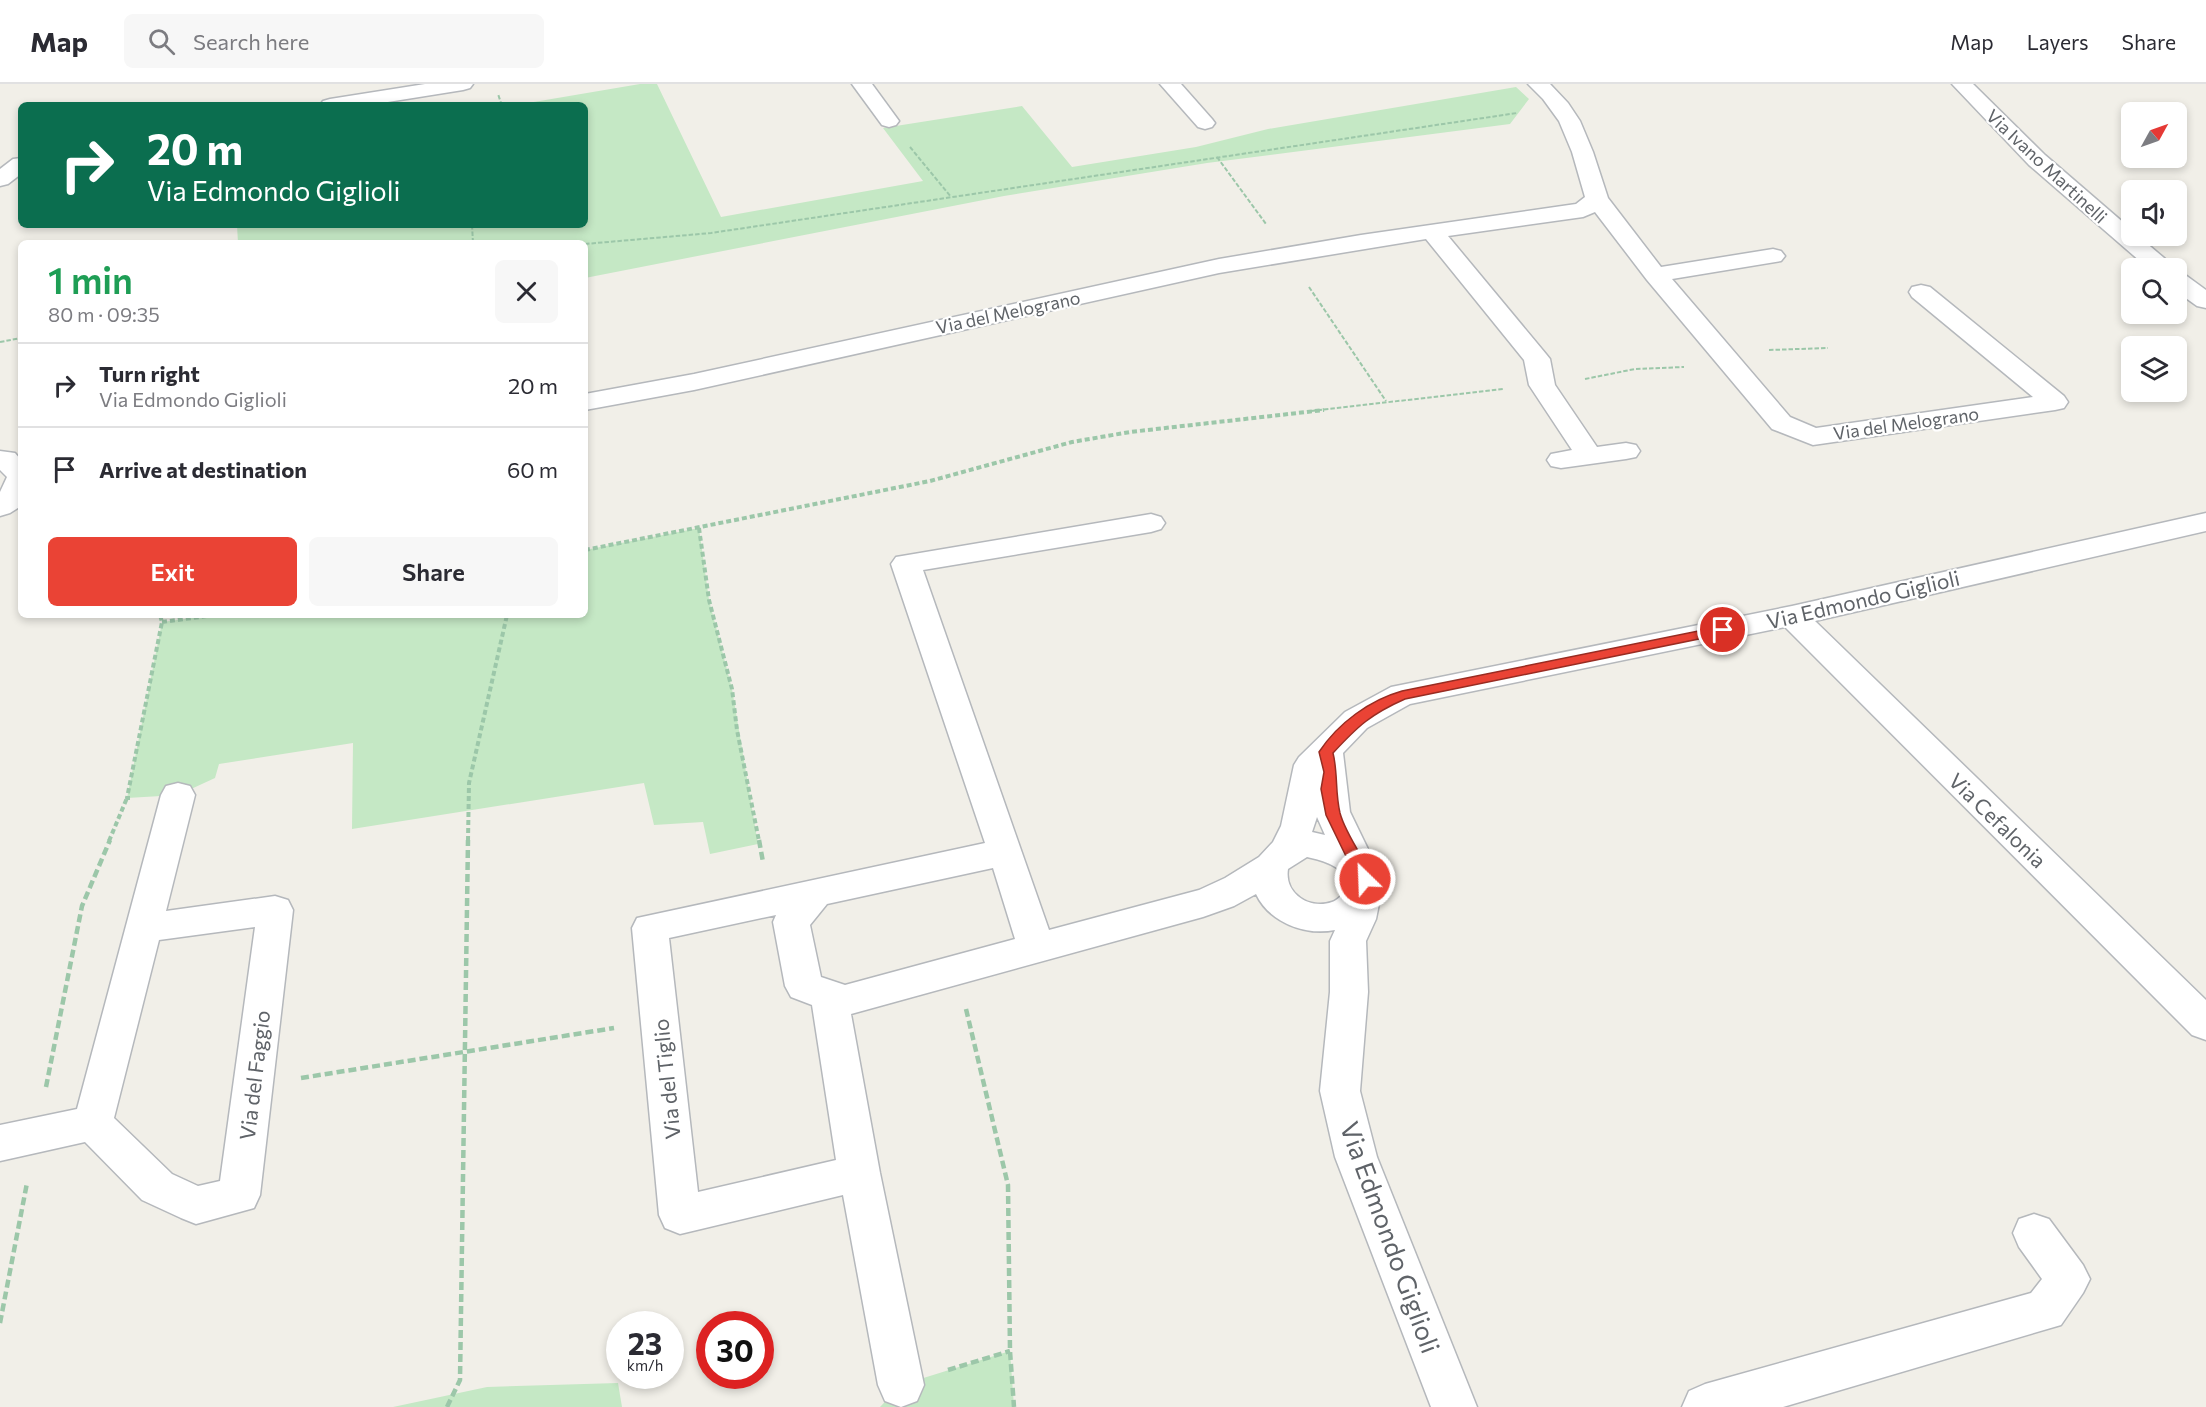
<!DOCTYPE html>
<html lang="en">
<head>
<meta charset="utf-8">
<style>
	body { margin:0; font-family:Commissioner,sans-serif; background:#f7f7f7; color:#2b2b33; height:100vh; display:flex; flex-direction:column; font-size:22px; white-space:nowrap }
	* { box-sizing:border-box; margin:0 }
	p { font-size:20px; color:#7c7c81 }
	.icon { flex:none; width:33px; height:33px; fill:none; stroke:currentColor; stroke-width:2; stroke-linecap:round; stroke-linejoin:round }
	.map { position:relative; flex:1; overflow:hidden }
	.details { position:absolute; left:18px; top:156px; width:570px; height:378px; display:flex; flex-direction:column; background:#fff; border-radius:9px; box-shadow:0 3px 9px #0003 }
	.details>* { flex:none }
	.hud { position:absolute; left:18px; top:18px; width:570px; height:126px; border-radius:9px; box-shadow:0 3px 9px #0003; background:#0b6e4f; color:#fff; overflow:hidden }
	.needle { width:39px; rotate:50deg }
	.fabs { position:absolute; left:2121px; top:18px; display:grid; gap:12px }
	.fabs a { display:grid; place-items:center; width:66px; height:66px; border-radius:9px; background:#fff; box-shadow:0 3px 9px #0003; font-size:30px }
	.speed { position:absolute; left:606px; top:1227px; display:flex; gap:12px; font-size:30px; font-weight:700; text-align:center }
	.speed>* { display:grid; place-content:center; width:78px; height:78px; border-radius:50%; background:#fff; box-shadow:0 3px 9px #0003; line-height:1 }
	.speed small { font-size:15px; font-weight:400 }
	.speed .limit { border:9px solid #d22; background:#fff; color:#111 }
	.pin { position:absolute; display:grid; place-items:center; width:51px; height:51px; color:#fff; margin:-26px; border:3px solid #fff; border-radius:50%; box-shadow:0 2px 6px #0007 }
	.me { position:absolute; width:66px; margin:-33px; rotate:336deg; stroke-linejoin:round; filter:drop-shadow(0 0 4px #0008) }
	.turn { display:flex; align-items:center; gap:21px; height:126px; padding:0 30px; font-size:27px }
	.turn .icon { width:78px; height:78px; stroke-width:2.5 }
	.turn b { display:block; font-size:42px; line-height:51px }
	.round { display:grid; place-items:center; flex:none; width:63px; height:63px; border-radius:9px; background:#f7f7f7 }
	.head { display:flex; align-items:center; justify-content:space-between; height:102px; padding:0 30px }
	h1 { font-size:36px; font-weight:600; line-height:45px; color:#1e9e55 }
	.action { display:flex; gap:12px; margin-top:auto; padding:12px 30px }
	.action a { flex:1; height:69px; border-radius:9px; background:#ea4335; color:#fff; font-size:24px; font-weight:600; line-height:69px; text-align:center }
	.action a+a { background:#f7f7f7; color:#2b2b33 }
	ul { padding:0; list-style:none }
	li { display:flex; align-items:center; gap:18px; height:84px; padding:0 30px; border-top:2px solid #e1e1e2 }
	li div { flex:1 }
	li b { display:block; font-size:22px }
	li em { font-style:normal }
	header { display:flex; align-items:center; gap:36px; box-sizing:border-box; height:84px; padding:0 30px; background:#fff; border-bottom:2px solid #e1e1e2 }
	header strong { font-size:28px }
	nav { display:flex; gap:33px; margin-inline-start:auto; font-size:21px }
	.search { width:420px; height:54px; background:#f7f7f7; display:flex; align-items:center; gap:15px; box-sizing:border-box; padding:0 21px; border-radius:9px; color:#7c7c81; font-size:22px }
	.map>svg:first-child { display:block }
	.green { fill:#c5e8c5 }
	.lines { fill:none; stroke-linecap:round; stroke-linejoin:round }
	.minor-casing { stroke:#b5b8bc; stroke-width:3 }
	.tertiary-casing { stroke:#b5b8bc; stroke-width:3 }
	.path-far2 { stroke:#9cc7a9; stroke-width:2; stroke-dasharray:4.5 2; stroke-linecap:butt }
	.path-far1 { stroke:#9cc7a9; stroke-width:4; stroke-dasharray:5 3; stroke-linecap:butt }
	.path { stroke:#9cc7a9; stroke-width:4.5; stroke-dasharray:8 4; stroke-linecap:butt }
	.minor { fill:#fff; fill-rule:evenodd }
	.tertiary { fill:#fff; fill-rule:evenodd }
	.route { fill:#ea4335; stroke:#982c22; stroke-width:1.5 }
	.labels { text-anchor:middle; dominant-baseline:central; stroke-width:4.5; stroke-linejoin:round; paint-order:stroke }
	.far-street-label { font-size:18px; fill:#5f6368; stroke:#fff }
	.street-label { font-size:21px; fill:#5f6368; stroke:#fff }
	.near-street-label { font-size:26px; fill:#5f6368; stroke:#fff }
</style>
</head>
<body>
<header>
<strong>Map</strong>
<div class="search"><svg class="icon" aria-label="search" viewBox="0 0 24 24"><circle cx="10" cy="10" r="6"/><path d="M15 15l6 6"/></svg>Search here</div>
<nav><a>Map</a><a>Layers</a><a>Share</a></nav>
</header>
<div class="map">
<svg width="2206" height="1323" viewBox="0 0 2206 1323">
	<rect width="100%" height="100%" fill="#f1efe8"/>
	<g class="green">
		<path d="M640 0H657L721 133 923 97 883 44 1022 22 1072 83 1196 63 1268 45 1516 3 1529 15 1510 40 1207 79 1004 112 585 194V159H238L237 141H585V21H516Z"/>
		<path d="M699 444 709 516 732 605 758 760 710 770 703 738 654 741 644 699 352 745 353 659 219 680 215 694 178 711 127 714 162 538 215 531H585V466Z"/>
		<path d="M1010 1267 1014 1323H880L901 1301Z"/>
		<path d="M618 1299 622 1323H393L487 1303Z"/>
	</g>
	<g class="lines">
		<g class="minor-casing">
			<g id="minor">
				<path d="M425 0H473L470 4 463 6 369 21H320L323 17 330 15Z"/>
				<path d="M852 0H872L899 37 896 41 889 43 882 41Z"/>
				<path d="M1160 0H1181L1212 35 1215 39 1212 43 1205 45 1198 43Z"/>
				<path d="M1528 0H1550L1568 19 1580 37 1593 68 1608 114 1661 183 1773 165 1781 167 1785 172 1781 177 1672 195 1790 333 1816 344 2033 313 1912 213 1909 208 1912 203 1921 201 1930 203 2064 312 2068 318 2064 324 2055 326 1813 361 1772 345 1647 196 1595 128 1583 133 1448 152 1546 270 1550 275 1555 301 1597 363 1626 359 1636 361 1640 367 1636 373 1626 375 1561 384 1551 382 1547 376 1551 370 1572 366 1529 301 1524 276 1426 155 1219 189 694 306 585 326V310L694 290 1219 175 1361 151 1576 120 1585 113 1572 68 1559 37 1543 15Z"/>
				<path d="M21 74V90L8 100 0 102V85L13 75Z"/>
				<path d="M0 367 15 369 21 376V422L10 429 0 432V408L7 393 0 386Z"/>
				<path d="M2206 429V447L1815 537 2206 916V956L2192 951 1785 543 1410 620 1367 644 1343 669 1350 728 1381 792V810L1376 835 1366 857 1368 908 1360 1007 1377 1073 1477 1323H1431L1335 1073 1320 1007 1330 908V857L1335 846C1305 852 1269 838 1256 810L1234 822 1203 833 851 930 880 1089 924 1301 917 1317 901 1323 885 1317 878 1301 843 1111 680 1150 665 1144 659 1131 632 844 637 834 985 759 891 480 896 473 1151 430 1161 433 1165 439 1161 445 1151 448 923 486 1049 846 1199 806 1225 794 1259 773 1273 758 1281 742 1294 681 1299 673 1345 628 1391 603 1792 522ZM1317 733 1325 751 1312 748ZM1307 773C1326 777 1354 785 1343 810 1340 813 1336 817 1332 818 1310 826 1284 810 1288 785ZM993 784 1015 855 845 901 821 893 810 841 827 820ZM776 831 773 838 785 902 791 913 812 921 836 1076 698 1108 669 854Z"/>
				<path d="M178 699 190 702 195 711 166 827 275 812 288 816 293 826 260 1111 254 1124 196 1140 181 1134 142 1116 85 1058 0 1077V1041L77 1025 161 711 166 702ZM255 843 220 1097 198 1102 172 1090 114 1034 159 856Z"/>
				<path d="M2034 1130 2049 1135 2083 1181 2090 1195 2083 1209 2061 1241 1783 1323H1682L1689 1307 1705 1300 2031 1209 2042 1195 2019 1163 2013 1149 2019 1135Z"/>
			</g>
		</g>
		<g class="tertiary-casing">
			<g id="tertiary">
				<path d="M1952 0H1973L2045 71 2132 146V152H2138L2170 179 2173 184H2148L2029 81Z"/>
				<path d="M2176 188 2184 190 2206 206V224L2197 222 2176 207Z"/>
			</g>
		</g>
		<g class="path-far2">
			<path d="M492 21 501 19 498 10"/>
			<path d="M910 63 951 113"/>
			<path d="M1217 73 1266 140"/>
			<path d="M472 141 473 159"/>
			<path d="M585 160 711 149 1517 29"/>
			<path d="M1309 203 1386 317"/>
			<path d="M0 258 21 254"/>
			<path d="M1769 266 1828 264"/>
			<path d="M1585 295 1635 285 1684 283"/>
			<path d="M1311 327 1503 305"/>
		</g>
		<g class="path-far1">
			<path d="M699 444 709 516 732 605 737 646 759 757"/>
			<path d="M585 466 930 397 1072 358 1130 348 1324 326"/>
			<path d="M162 538 215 531"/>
			<path d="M130 714H127L162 538 160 531"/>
			<path d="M109 757 127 714"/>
			<path d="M468 757 469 699 507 531"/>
		</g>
		<g class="path">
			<path d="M759 756 763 778"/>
			<path d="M966 925 1008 1101 1010 1267 1014 1323"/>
			<path d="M301 994 614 944"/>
			<path d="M46 1003 82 822 110 756"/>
			<path d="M0 1239 27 1099"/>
			<path d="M948 1286 1010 1267"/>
			<path d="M447 1323 460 1296 468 756"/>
		</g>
		<use href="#minor" class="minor"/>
		<use href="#tertiary" class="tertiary"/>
	</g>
	<path class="route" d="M1723 542 1728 543 1729 546 1728 549 1405 615C1371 630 1358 642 1333 669 1338 689 1335 708 1340 729 1345 748 1360 769 1370 787L1372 795 1370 799H1359L1326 731 1321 705 1324 688 1319 668C1338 639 1370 616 1402 607Z"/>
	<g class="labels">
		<g class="far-street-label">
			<text transform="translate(2047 82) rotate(43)">Via Ivano Martinelli</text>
			<text transform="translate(1008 228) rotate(-12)">Via del Melograno</text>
			<text transform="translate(1906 339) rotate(-8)">Via del Melograno</text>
		</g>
		<g class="street-label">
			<text transform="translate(1863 515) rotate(-13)">Via Edmondo Giglioli</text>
			<text transform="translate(1998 736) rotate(44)">Via Cefalonia</text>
			<text transform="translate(254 991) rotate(-83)">Via del Faggio</text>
			<text transform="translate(666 995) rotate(-96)">Via del Tiglio</text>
		</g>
		<g class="near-street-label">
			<text transform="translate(1391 1153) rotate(70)">Via Edmondo Giglioli</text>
		</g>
	</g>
</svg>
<div class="fabs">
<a><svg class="needle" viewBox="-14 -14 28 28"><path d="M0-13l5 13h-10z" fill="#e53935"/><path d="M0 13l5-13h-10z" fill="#7c7c81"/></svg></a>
<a><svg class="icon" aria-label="sound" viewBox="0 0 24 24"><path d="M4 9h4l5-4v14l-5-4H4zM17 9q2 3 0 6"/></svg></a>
<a><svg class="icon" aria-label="search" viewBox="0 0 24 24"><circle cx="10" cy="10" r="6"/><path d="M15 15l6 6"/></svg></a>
<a><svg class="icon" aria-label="layers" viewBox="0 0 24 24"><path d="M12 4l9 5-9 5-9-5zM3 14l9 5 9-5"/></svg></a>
</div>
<div class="speed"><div>23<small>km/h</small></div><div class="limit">30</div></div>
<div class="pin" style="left:1723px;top:546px;background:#d93025"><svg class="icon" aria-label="arrive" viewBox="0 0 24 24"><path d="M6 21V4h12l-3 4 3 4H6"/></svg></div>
<svg class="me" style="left:1365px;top:795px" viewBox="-20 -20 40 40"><circle r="17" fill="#ea4335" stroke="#fff" stroke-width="3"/><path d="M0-11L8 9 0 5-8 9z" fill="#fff"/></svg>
<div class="hud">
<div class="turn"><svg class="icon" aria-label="right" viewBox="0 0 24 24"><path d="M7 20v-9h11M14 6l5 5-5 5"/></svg><div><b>20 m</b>Via Edmondo Giglioli</div></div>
</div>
<section class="details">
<div class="head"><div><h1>1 min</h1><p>80 m · 09:35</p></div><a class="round"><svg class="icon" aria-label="close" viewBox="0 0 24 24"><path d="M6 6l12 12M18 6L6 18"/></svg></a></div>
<ul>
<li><svg class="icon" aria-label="right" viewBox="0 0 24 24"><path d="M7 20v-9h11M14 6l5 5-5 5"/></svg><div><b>Turn right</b><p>Via Edmondo Giglioli</p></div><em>20 m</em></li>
<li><svg class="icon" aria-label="arrive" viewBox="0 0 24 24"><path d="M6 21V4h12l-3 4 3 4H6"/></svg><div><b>Arrive at destination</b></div><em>60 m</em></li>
</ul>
<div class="action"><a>Exit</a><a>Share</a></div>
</section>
</div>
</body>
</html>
